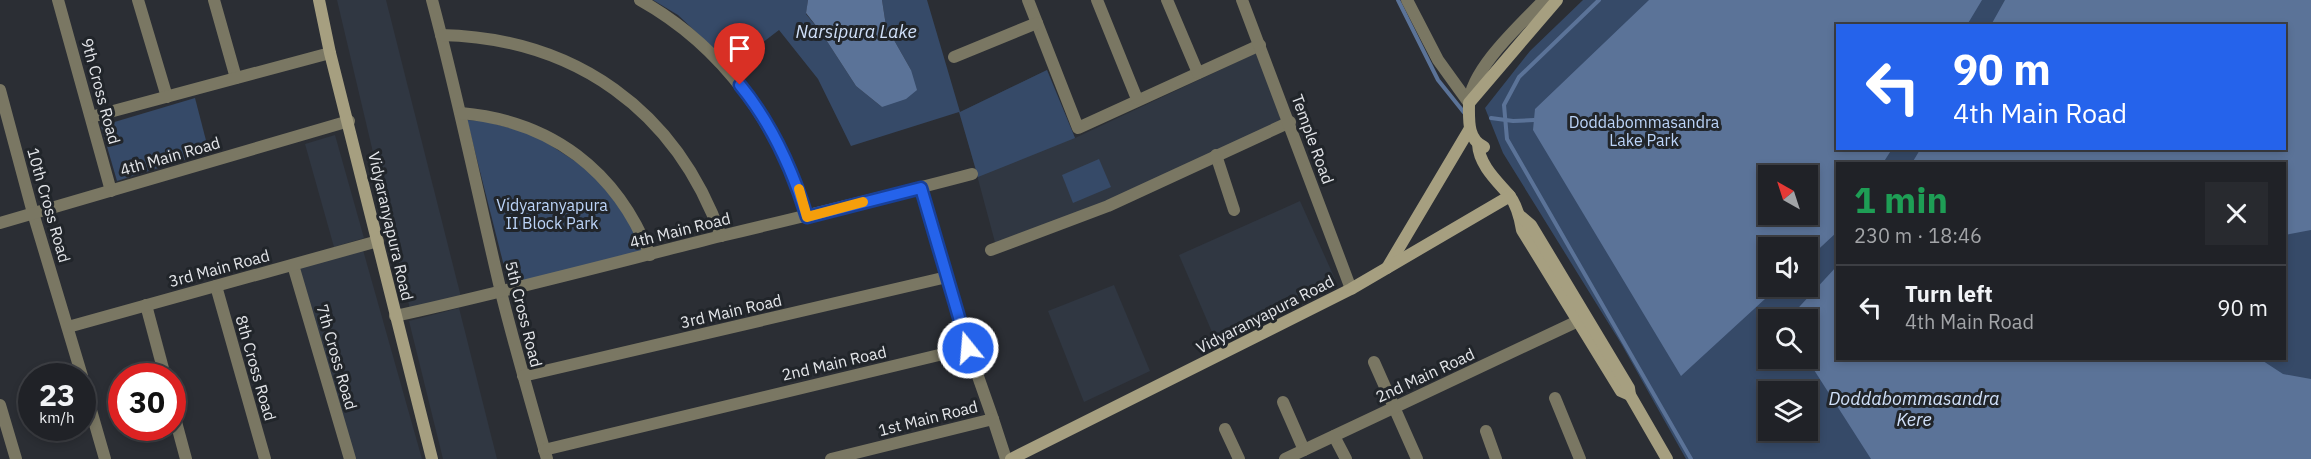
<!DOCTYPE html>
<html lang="en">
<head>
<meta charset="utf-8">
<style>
	body { margin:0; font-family:"IBM Plex Sans",sans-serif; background:#282a2f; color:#f1f3f6; height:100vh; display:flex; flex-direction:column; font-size:22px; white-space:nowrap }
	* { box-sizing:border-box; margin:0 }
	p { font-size:20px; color:#a2a4a7 }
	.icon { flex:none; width:33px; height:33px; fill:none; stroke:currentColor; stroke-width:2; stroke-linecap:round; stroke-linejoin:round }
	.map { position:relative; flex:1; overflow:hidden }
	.sheet { position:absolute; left:1836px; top:162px; width:450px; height:198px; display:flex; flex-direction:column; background:#202227; border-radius:0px; box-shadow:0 3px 9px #0003,0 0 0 2px #3d3f44 }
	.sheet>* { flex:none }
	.banner { position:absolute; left:1836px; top:24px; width:450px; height:126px; border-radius:0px; box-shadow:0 3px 9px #0003,0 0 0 2px #3d3f44; background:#2563eb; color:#fff; overflow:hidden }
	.needle { width:39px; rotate:321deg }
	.buttons { position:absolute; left:1758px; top:165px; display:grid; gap:12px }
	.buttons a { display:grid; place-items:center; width:60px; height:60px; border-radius:0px; background:#202227; box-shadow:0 3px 9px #0003,0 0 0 2px #3d3f44; font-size:30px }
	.speed { position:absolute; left:18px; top:363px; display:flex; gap:12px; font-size:30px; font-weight:700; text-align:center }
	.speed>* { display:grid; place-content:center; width:78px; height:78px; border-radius:50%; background:#202227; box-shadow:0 3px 9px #0003,0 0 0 2px #3d3f44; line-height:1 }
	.speed small { font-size:15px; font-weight:400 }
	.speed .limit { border:9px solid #d22; background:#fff; color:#111 }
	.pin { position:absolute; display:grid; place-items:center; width:51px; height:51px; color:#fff; margin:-62px -26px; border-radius:50% 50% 50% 0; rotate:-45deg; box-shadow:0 0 6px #0007 }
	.pin .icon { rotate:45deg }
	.me { position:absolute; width:66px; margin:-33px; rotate:343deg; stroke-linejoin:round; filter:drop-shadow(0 0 4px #0008) }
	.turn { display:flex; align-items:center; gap:21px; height:126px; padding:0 18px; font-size:27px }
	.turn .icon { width:78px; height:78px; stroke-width:2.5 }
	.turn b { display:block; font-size:42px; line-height:51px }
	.round { display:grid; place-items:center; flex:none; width:63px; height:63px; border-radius:0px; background:#282a2f }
	.head { display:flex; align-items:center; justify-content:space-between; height:102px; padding:0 18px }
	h1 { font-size:36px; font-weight:700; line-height:45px; color:#1e9e55 }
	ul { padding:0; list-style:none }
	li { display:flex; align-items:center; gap:18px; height:84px; padding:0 18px; border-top:2px solid #3d3f44 }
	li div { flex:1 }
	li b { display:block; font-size:22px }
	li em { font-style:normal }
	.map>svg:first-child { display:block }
	.built { fill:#303742 }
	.green { fill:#364a68; fill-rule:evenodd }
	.water { fill:#5b7398; fill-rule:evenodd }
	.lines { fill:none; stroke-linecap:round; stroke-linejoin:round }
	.stream { stroke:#5b7398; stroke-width:4 }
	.minor { stroke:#7a7763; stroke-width:12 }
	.tertiary { stroke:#7a7763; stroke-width:12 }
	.secondary { stroke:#a69f80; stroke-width:12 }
	.route-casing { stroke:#184099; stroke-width:15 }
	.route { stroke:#2563eb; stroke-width:10 }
	.slow { stroke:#f59e0b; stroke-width:10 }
	.labels { text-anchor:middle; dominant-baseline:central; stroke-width:6; stroke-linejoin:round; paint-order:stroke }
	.street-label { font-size:16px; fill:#e4e6ea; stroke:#21252a }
	.park-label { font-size:16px; fill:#bcd4f8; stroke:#21252a }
	.water-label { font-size:18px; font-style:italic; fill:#d1e1fa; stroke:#21252a }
</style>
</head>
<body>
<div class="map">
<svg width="2311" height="459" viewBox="0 0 2311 459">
	<rect width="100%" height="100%" fill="#2b2e34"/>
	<g class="built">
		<path d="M337 0H386L461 297 410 309Z"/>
		<path d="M1258 52 1283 122 1097 205 996 246 960 112 1047 70 1075 138Z"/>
		<path d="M335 135 364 238 334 247 305 144Z"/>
		<path d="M1300 201 1335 279 1215 339 1179 255Z"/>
		<path d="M363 250 422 459H352L299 268Z"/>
		<path d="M1114 285 1150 371 1084 402 1048 311Z"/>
		<path d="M459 308 497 459H443L409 321Z"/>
	</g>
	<g class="green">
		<path d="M653 0H808L806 14 821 32 856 86 882 107 911 70 886 26 882 0H927L960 112 1047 70 1075 138 978 177 959 112 851 146 818 79 779 30 732 66 678 15Z"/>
		<path d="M1583 0H2311V459H1686L1622 345 1503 153 1485 108 1530 51ZM1838 26H2284V148H1838ZM1838 164H2284V358H1838ZM1768 176H1808V214H1768ZM1768 248H1808V286H1768ZM1768 320H1808V358H1768ZM1768 392H1808V430H1768Z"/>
		<path d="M195 98 209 152 117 181 101 126Z"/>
		<path d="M467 120 484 121 533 134 592 172 627 217 643 252 509 286Z"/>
		<path d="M1099 159 1111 187 1073 203 1062 175Z"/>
	</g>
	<g class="water">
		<path d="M808 0H882L886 26 911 70 917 90 906 99 882 107 856 86 821 32 806 13Z"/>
		<path d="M1649 0H1982L1967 25 1838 26V148L1892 149 1883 163 1838 164 1837 232 1808 259V248H1768V286L1778 287 1681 376 1533 130 1535 109ZM1768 176H1808V214H1768Z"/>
		<path d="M2005 0H2311V230L2285 235 2284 164 1912 163 1921 148H2284V26L1991 25Z"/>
		<path d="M1837 266 1838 358 2260 359 2283 374 2311 379V459H1871L1807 359 1808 320 1788 319Z"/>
	</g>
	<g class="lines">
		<g class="stream">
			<path d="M1398 0 1438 80 1466 115"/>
			<path d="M1599 0 1519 77 1504 105 1507 139 1691 459"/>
			<path d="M1491 118 1513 121 1534 120"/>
		</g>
		<g class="minor">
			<path d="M58 0 111 191"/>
			<path d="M138 0 167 97"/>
			<path d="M214 0 236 78"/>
			<path d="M432 0C458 97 478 195 501 292 515 348 531 403 547 459"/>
			<path d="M640 0C724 47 779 126 807 217"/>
			<path d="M1028 0 1078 128 1260 45"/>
			<path d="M1097 0 1137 99"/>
			<path d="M1167 0 1198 73"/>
			<path d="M1407 0 1438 60 1469 103"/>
			<path d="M441 35C575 38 676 110 721 236"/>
			<path d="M954 57 1037 23"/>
			<path d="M0 90 33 213 82 376"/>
			<path d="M461 113C552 121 617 171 650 255"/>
			<path d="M91 117 330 53"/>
			<path d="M1216 155 1234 210"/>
			<path d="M0 223 349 121"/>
			<path d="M991 250 1108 206 1290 122"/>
			<path d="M293 265 350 459"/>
			<path d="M216 286 265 459"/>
			<path d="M146 305 165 376"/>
			<path d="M395 316C505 292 613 263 721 236 805 216 889 196 972 174"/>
			<path d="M68 327 378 241"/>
			<path d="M968 348 993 419"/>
			<path d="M1374 362 1417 459"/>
			<path d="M523 376 947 277"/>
			<path d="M82 379 105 459"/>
			<path d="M1555 398 1580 459"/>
			<path d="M1283 402 1304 450"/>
			<path d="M0 405 16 459"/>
			<path d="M172 407 186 459"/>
			<path d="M1225 429 1239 459"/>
			<path d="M1486 431 1496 459"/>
			<path d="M1334 436 1346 459"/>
			<path d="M544 450 968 348 921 187"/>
			<path d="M831 459 993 419 1006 459"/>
			<path d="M1285 459 1578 321"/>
		</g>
		<g class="tertiary">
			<path d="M1242 0 1351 289"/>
			<path d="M1469 103C1471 69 1520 25 1544 0"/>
		</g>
		<g class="secondary">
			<path d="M319 0 330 53 432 459"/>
			<path d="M1478 144C1479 165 1497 181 1509 195 1517 205 1520 218 1522 230L1621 391 1630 395"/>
			<path d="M1484 147C1467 139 1469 120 1469 103L1557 0"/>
			<path d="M1519 215 1531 225 1629 388 1630 395 1667 459"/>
			<path d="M1387 268 1469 130"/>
			<path d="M1011 459 1351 289 1510 196"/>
		</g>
	</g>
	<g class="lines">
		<g class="route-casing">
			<path id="route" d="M740 85C772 124 792 168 807 217L921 188 968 348"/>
		</g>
		<use href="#route" class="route"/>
		<path class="slow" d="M799 189 807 217 863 202"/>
	</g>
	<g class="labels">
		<g class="street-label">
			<text transform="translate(101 91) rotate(75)">9th Cross Road</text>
			<text transform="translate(1313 139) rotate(70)">Temple Road</text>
			<text transform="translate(170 156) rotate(-16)">4th Main Road</text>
			<text transform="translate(49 205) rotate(74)">10th Cross Road</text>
			<text transform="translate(391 226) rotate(77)">Vidyaranyapura Road</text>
			<text transform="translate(680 230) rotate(-14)">4th Main Road</text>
			<text transform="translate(219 268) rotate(-15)">3rd Main Road</text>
			<text transform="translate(731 311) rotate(-13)">3rd Main Road</text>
			<text transform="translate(524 314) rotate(76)">5th Cross Road</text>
			<text transform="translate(1265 314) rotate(-27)">Vidyaranyapura Road</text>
			<text transform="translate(337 357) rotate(74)">7th Cross Road</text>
			<text transform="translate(834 363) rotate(-13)">2nd Main Road</text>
			<text transform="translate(256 368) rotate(74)">8th Cross Road</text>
			<text transform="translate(1425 375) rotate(-25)">2nd Main Road</text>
			<text transform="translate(928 418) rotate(-14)">1st Main Road</text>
		</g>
		<g class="park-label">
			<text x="1644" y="122">Doddabommasandra<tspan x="1644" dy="18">Lake Park</tspan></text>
			<text x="552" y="205">Vidyaranyapura<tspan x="552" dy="18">II Block Park</tspan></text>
		</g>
		<g class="water-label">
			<text x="856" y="31">Narsipura Lake</text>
			<text x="1914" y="398">Doddabommasandra<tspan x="1914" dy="21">Kere</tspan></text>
		</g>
	</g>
</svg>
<div class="buttons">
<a><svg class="needle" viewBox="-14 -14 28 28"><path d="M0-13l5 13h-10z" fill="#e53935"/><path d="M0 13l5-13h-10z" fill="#a2a4a7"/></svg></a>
<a><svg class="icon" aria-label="sound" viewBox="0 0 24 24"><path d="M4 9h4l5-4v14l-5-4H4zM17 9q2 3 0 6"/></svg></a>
<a><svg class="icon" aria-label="search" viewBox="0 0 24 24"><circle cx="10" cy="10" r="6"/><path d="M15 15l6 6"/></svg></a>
<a><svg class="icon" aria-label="layers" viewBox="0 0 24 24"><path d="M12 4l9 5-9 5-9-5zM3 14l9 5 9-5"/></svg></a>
</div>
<div class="speed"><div>23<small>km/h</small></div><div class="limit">30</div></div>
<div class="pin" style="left:740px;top:85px;background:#d93025"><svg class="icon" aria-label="arrive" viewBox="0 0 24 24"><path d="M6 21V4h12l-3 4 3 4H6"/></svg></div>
<svg class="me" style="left:968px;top:348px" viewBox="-20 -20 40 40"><circle r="17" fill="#2563eb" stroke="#fff" stroke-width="3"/><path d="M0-11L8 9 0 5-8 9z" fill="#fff"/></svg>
<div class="banner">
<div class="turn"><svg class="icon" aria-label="left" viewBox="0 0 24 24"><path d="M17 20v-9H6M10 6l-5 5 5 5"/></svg><div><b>90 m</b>4th Main Road</div></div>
</div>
<section class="sheet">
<div class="head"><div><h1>1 min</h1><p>230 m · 18:46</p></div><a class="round"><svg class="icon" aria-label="close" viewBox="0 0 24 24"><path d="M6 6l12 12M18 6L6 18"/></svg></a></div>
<ul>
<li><svg class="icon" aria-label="left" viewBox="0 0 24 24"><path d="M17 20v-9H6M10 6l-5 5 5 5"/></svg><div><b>Turn left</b><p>4th Main Road</p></div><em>90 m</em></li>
</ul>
</section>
</div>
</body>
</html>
